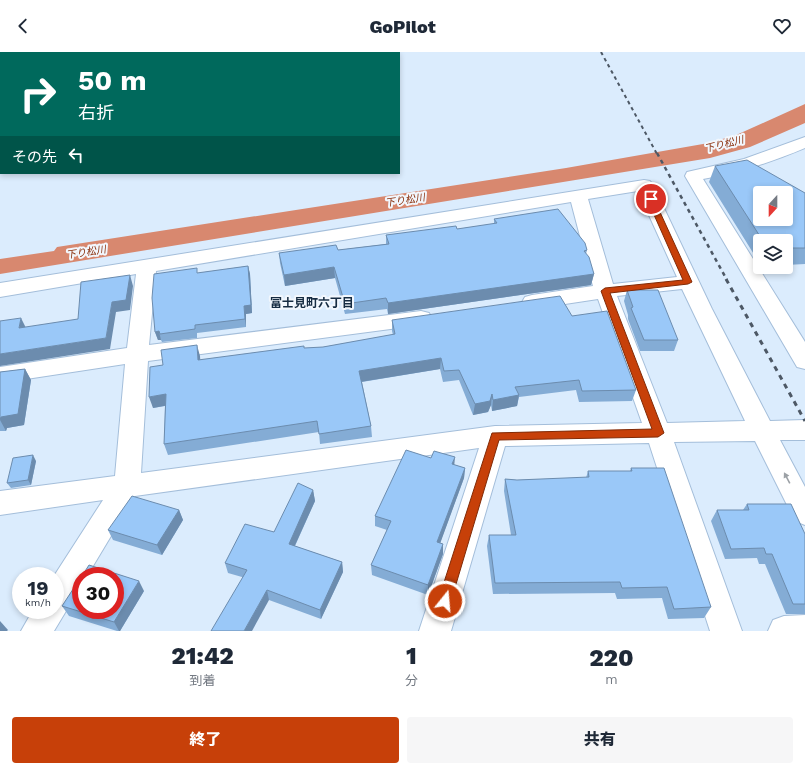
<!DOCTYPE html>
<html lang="ja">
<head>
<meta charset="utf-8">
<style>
	body { margin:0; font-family:"Work Sans","Noto Sans JP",sans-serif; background:#f6f6f7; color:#1f2937; height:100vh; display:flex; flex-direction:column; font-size:15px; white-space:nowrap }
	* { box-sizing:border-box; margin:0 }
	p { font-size:13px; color:#747a83 }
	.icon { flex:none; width:22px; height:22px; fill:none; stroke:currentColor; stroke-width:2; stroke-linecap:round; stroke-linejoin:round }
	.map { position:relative; height:579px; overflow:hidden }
	.side { display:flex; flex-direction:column; background:#fff; flex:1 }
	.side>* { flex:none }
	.banner { position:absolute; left:0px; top:0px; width:400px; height:122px; box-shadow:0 2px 6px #0003; background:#00695c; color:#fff; overflow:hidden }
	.needle { width:26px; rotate:201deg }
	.controls { position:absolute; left:753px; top:134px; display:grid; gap:8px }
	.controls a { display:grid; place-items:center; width:40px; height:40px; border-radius:4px; background:#fff; box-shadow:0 2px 6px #0003; font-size:20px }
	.speed { position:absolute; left:12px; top:515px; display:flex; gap:8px; font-size:20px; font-weight:700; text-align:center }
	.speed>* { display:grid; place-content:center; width:52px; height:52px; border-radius:50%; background:#fff; box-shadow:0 2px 6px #0003; line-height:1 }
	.speed small { font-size:10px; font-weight:400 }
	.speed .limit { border:6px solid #d22; background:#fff; color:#111 }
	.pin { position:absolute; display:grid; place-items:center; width:34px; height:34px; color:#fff; margin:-17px; border:2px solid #fff; border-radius:50%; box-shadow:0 1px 4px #0007 }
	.me { position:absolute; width:44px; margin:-22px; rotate:17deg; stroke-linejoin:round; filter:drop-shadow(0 0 3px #0008) }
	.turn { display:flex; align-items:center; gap:14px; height:84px; padding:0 12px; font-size:18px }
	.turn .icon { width:52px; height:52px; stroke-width:2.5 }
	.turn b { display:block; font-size:28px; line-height:34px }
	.then { display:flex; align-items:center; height:38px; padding:0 12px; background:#0003; gap:8px; font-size:15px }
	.eta { display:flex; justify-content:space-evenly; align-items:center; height:68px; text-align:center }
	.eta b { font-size:24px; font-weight:800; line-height:28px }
	.button { display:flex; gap:8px; margin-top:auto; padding:8px 12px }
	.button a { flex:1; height:46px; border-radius:4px; background:#c74009; color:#fff; font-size:16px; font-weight:800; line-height:46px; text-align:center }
	.button a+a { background:#f6f6f7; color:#1f2937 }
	header { display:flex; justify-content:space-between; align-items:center; height:52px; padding:0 12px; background:#fff; font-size:18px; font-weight:800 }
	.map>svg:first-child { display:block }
	.water { fill:#d8886f }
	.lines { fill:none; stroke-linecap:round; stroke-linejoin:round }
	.minor-casing { stroke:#a4beda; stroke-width:2 }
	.minor { fill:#fff; fill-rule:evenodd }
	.rail-far2 { stroke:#4d5865; stroke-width:2; stroke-dasharray:3.5 3.5; stroke-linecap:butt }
	.rail-far1 { stroke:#4d5865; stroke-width:2.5; stroke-dasharray:4 4; stroke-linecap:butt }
	.rail { stroke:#4d5865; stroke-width:3; stroke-dasharray:5 5; stroke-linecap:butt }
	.wall { fill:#84acd5 }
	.shaded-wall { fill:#6c8cae }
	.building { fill:#9ac8f8; stroke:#6c8cae; fill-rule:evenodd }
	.oneway { fill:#9ca1a6 }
	.route { fill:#c74009; stroke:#812a06 }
	.labels { text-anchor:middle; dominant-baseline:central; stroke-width:4; stroke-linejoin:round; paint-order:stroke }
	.far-water-label { font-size:10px; font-style:italic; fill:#872904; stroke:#f2f7fd }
	.neighbourhood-label { font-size:12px; font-weight:bold; fill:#162c42; stroke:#f2f7fd }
</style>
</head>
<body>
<header><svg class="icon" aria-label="back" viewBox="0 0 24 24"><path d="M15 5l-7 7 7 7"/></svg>GoPilot<svg class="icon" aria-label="heart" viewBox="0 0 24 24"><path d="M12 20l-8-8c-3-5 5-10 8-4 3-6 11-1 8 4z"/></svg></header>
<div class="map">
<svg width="805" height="579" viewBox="0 0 805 579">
	<rect width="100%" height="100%" fill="#dbecfd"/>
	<path class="water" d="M805 52V71L750 95 710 106 0 222V207L54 199 57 195 566 116 703 92 734 84Z"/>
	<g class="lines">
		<g class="minor-casing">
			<g id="minor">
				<path d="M805 85V96C772 110 738 121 703 127L805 290V317L797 315 685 124 687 120 744 107Z"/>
				<path d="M644 128 650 129 653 133 712 257 770 369 805 368V388H780L805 435V473L795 469 755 389 674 390 742 579H710L649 391 505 394 451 579H419L479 396 135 444 87 524H81V534L54 579H21L33 558H55L54 524 103 448 0 463V439L115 424 125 312 0 331V315L127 296 136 222 0 245V231ZM638 139 677 225 613 232 588 147ZM571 150 593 234 532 243 525 245 522 250 525 255 532 257 598 247 642 371 495 374 141 421 148 309 421 273 429 271 432 266 429 261 421 259 149 293 156 219ZM682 237 745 369 667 371 617 244Z"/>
				<path d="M805 563V579H768L773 568 784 564Z"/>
			</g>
		</g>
		<use href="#minor" class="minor"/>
		<path class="rail-far2" d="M601 0 657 102"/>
		<path class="rail-far1" d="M657 101 727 228"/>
		<path class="rail" d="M726 227 805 369"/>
	</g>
	<g class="wall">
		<path d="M715 114 805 141V212L786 213V189H760V212L709 130Z"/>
		<path d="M494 167 587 198 586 202 594 222 591 233 388 262 387 257 345 262 335 226 285 234 280 211 279 201 338 198 386 192V183L457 177 494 172Z"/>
		<path d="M248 214 250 222 252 261 246 262V275L197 281V286L162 290 161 288H158L155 280 198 221Z"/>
		<path d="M627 238 678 288 674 299H640L628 267V263L624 249Z"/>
		<path d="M572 264 636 338 632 349 579 350 576 338 519 345 517 354 492 359 491 353 488 360 473 363 459 328 443 330 440 317 362 330 371 374 372 385 320 392 319 380 168 403 164 392 165 354 153 356 163 313 200 304V308L323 295 393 283 392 279V268Z"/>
		<path d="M25 317 31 328 24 373 7 376 6 379H0V320Z"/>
		<path d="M36 409 31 433 11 436 7 431Z"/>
		<path d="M455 413 465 416 464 426 440 491 443 502 428 543 372 523 371 513 387 478 375 474V464Z"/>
		<path d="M631 416 711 555 704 566 668 567 662 546 617 547 615 541 493 542 487 494 489 483H511L504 439 505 427 517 428 586 426 588 419H630Z"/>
		<path d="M313 438 315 449 295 494 342 510 343 520 321 567 269 548 242 525 228 521 225 511 274 480Z"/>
		<path d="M747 452 805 482V562H786L765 512H759L757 506 725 507 711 469 717 458H743Z"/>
		<path d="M179 458 183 468 162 503 113 488 108 478Z"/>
		<path d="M144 539 120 579H117L69 564 62 554Z"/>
	</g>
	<g class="shaded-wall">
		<path d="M248 214 250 222 252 261 246 262V275L245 267 244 254Z"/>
		<path d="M334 215 335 226 285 234 284 223Z"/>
		<path d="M594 222 591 233 388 262V251Z"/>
		<path d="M130 223 133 234 130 258 116 260 110 297 0 314V302L106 286 112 250Z"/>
		<path d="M21 266 26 276H19Z"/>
		<path d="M159 279 161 288H158L155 280Z"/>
		<path d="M197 293 200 304 201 319 198 308Z"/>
		<path d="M441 306 440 317 360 330 359 319Z"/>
		<path d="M25 317 31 328 24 373 7 376 6 379 0 368 1 365Z"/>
		<path d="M166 342 169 353 153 356 149 345Z"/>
		<path d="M492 342 491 353 488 360 473 363 475 352Z"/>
		<path d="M519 343 517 354 492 359 493 348Z"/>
		<path d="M33 403 36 409 31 433 28 428Z"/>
		<path d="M455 405 454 416 452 412Z"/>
		<path d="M465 416 464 426 437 500V490Z"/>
		<path d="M313 438 315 449 291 502 289 492Z"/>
		<path d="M179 458 183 468 162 503 157 493Z"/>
		<path d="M443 492V502L428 543V533Z"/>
		<path d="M342 510 343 520 321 567 320 558Z"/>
		<path d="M139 529 144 539 120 579H119L114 570Z"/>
		<path d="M267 538 269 548 252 579H244Z"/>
		<path d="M0 569 8 578 7 579H0Z"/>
	</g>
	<g class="building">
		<path d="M747 108 805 141V196H786V189H763L715 114ZM760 141H786V167H760Z"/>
		<path d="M558 157 585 191 587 198 584 199 589 205 594 222 388 251 386 246 345 252 334 215 284 223 279 201 336 193 338 198 389 192 386 183 456 174 457 177 497 171 494 167Z"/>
		<path d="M248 214 251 253 244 254 245 267 195 273V277L160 282 159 279 155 280 152 246 154 222 197 216V221Z"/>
		<path d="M130 223 126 248 112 250 106 286 0 302V269L21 266 19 276 78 267 81 230Z"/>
		<path d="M627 238H658L678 288H644L631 256 633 255Z"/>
		<path d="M560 244 572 264 607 259 636 338 582 339 579 328 515 335 519 343 493 348 492 342 490 349 475 352 459 318 444 319 441 306 359 319 371 374 319 382 317 369 164 392 166 342 149 345 150 315 163 313 161 298 197 293 198 308 304 294V296L323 295 395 282 392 268Z"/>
		<path d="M25 317 18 362 1 365 0 368V320Z"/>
		<path d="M406 398 431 406 434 399 455 405 452 412 465 416 437 490 443 492 428 533 371 513 391 469 375 464Z"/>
		<path d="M33 403 28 428 7 431 13 406Z"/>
		<path d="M631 416H664L711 555 674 557 667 535 622 536 620 530 495 531 489 483H516L505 427 517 428 589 425 588 419H632Z"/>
		<path d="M298 431 313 438 289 492 342 510 320 558 267 538 244 579H211L247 518 225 511 245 472 274 480Z"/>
		<path d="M132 444 179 458 157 493 108 478Z"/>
		<path d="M747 452H791L805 482V552H793L772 502H766L764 496 731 497 717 458H749Z"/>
		<path d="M89 513 139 529 114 570 62 554 81 525V558H115V524H82Z"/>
	</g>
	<defs><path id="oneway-solid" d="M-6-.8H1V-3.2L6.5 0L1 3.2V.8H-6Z"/></defs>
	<use class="oneway" href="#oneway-solid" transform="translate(787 426) rotate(-118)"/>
	<path class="route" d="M651 144 654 147 692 230 688 232 610 241 664 381 658 385 499 388 451 549 449 553 445 555 440 553 438 549 492 381 652 377 601 239 605 236 683 228 647 147Z"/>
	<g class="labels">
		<g class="far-water-label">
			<text transform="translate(724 92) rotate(-14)">下り松川</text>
			<text transform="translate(405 148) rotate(-9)">下り松川</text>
			<text transform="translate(86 200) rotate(-9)">下り松川</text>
		</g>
		<g class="neighbourhood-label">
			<text x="312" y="251">富士見町六丁目</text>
		</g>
	</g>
</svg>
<div class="controls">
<a><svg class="needle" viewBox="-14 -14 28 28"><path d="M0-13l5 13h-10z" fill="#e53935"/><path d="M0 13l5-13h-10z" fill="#747a83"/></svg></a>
<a><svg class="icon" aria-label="layers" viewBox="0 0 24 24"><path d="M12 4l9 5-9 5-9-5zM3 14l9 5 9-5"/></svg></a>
</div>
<div class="speed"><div>19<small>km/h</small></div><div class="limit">30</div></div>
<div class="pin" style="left:651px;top:147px;background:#d93025"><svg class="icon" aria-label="arrive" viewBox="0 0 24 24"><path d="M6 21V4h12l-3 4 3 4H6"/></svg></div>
<svg class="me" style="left:445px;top:549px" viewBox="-20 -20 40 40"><circle r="17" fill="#c74009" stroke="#fff" stroke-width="3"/><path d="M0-11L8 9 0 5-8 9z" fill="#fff"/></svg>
<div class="banner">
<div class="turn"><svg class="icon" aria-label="right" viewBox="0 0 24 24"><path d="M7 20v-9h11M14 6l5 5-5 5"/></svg><div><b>50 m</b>右折</div></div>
<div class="then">その先<svg class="icon" aria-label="left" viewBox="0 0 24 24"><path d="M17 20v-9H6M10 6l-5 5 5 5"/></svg></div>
</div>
</div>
<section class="side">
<div class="eta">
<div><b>21:42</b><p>到着</p></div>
<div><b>1</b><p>分</p></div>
<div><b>220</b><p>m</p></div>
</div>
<div class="button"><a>終了</a><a>共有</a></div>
</section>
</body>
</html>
